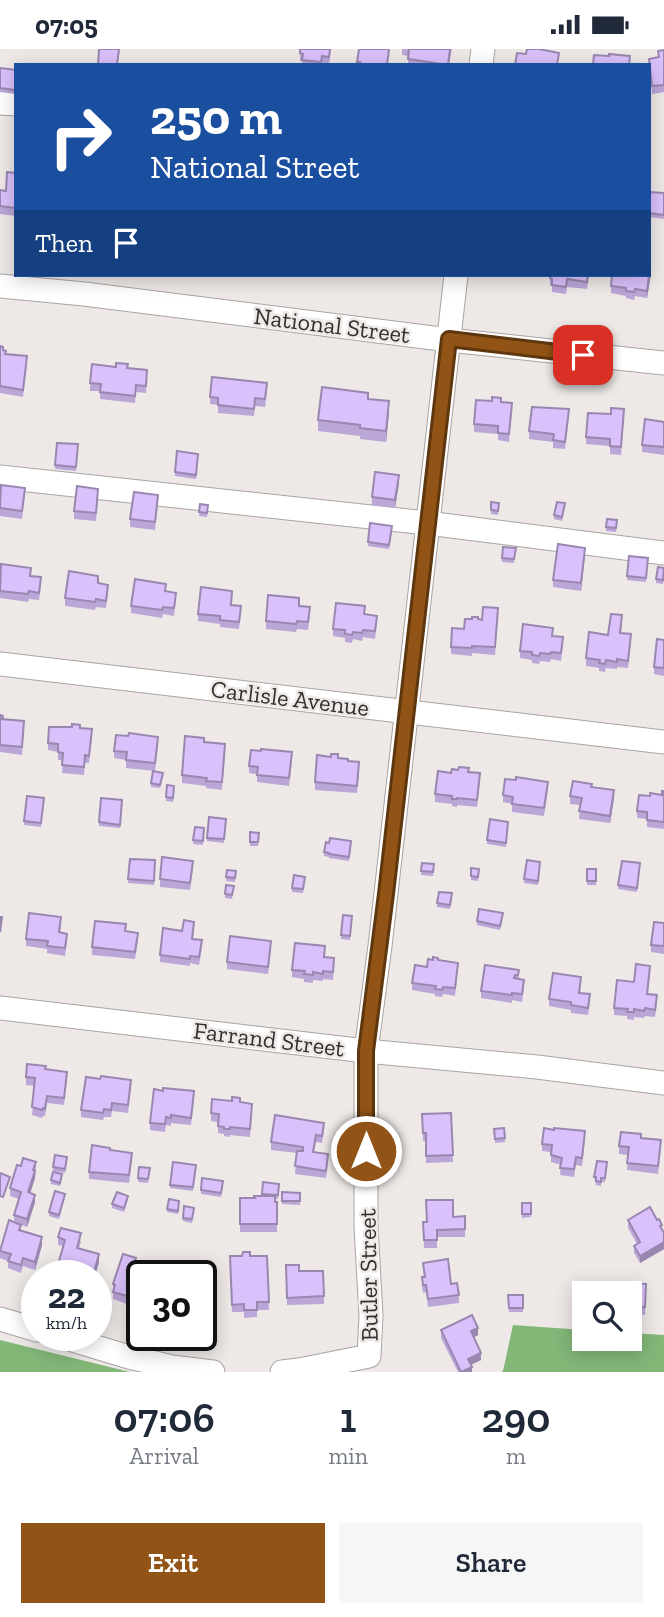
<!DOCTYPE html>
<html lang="en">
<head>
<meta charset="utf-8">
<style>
	body { margin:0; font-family:"Zilla Slab",serif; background:#f6f6f7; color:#1f2937; height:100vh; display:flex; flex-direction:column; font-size:26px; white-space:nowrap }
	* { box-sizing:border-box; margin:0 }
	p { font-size:23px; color:#747a83 }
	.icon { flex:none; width:38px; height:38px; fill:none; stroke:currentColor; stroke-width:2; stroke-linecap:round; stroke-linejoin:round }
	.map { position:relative; height:1323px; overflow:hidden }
	.panel { display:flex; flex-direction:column; background:#fff; flex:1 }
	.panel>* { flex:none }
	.banner { position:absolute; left:14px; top:14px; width:637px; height:214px; border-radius:0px; box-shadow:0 4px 18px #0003; background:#1a4fa0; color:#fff; overflow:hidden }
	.fabs { position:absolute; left:572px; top:1232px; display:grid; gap:14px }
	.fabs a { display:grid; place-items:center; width:70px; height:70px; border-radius:0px; background:#fff; box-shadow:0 4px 18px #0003; font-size:35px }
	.speed { position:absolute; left:21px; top:1211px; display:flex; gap:14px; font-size:35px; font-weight:700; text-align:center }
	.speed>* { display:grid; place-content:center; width:91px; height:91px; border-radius:50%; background:#fff; box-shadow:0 4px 18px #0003; line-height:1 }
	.speed small { font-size:18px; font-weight:400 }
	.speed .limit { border:4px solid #111; border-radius:10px; background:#fff; color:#111 }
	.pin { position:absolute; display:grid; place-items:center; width:60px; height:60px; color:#fff; margin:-30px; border-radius:14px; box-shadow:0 4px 10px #0006 }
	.me { position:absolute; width:77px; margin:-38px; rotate:0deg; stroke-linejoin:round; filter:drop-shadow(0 0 5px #0008) }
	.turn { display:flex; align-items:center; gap:24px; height:147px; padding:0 21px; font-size:32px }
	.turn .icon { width:91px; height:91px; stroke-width:2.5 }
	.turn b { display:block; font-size:49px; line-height:60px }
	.then { display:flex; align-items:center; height:66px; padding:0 21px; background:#0003; gap:14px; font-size:26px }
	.eta { display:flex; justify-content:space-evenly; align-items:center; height:119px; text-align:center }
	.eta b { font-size:42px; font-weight:600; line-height:49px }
	.primary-button { display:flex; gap:14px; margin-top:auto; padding:14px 21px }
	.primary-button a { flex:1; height:80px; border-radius:0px; background:#915416; color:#fff; font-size:28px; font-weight:600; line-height:80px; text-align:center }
	.primary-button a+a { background:#f6f6f7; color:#1f2937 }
	.status { display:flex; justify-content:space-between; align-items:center; height:49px; padding:0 35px; background:#fff; direction:ltr }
	.status svg { height:19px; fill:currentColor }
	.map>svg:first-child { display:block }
	.forest { fill:#83b778 }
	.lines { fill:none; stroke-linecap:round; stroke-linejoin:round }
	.minor-casing { stroke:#a9a4a2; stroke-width:25 }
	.minor { stroke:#fff; stroke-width:23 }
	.wall { fill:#bba6d8 }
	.shaded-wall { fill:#9987b0 }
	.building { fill:#dac1fb; stroke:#9987b0; stroke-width:2 }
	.route-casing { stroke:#5e370e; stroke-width:18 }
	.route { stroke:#915416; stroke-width:12 }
	.labels { text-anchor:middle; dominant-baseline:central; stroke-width:5; stroke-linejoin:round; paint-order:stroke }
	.street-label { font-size:24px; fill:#32302f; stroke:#eee9e7 }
</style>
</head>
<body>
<div class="status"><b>07:05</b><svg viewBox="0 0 49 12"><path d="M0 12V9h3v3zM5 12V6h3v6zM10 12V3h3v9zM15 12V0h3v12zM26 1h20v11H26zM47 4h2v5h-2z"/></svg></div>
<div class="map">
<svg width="664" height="1323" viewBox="0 0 664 1323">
	<rect width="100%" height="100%" fill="#eee9e7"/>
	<g class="forest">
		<path d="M513 1276 584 1281V1290H630V1284L664 1286V1323H501L503 1322Z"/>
		<path d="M0 1291 130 1323H0Z"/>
	</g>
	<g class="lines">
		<g class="minor-casing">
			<g id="minor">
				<path d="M481 16 483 0"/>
				<path d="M0 54 16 55"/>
				<path d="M0 237 84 245 449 291 664 314"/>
				<path d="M0 428 427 474 664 504"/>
				<path d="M0 615 664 693"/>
				<path d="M0 959 366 1002 537 1018 664 1034"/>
				<path d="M0 1270 37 1281"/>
				<path d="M56 1286 129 1308 172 1318 213 1323"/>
				<path d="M282 1323 299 1321 369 1307 371 1267 366 1177V1002L380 897 456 226"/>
			</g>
		</g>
		<use href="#minor" class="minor"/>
	</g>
	<g class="wall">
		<path d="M300 0H331L329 16H302V12H300Z"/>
		<path d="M402 0H452L449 16H408V7L402 6Z"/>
		<path d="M664 1V43L652 45 649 10 658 8V2Z"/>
		<path d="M0 19 16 21 15 45 0 43Z"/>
		<path d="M16 124V167L0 165V141L6 142Z"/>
		<path d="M649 143 664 144V170L649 168Z"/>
		<path d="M651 225 647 249 635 247 634 251 626 249V247L611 244V237Z"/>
		<path d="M589 226 587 240 567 238 566 245 552 243V237H550V229Z"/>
		<path d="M0 297 6 305 27 315 23 348 0 344Z"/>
		<path d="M128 319 147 328 146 344 136 343 135 354 100 350V342H90V334Z"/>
		<path d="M267 342 265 358 255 357 254 367 218 364V356L210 355V348Z"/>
		<path d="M501 353 512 362 509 393 498 391V385L474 383V375Z"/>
		<path d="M389 363 386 393 360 390V387L318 382V371Z"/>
		<path d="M569 367 565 400 553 399V393L529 390V382Z"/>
		<path d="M624 368 621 406 610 405V397L586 395V388Z"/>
		<path d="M664 373V406L642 403V396Z"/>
		<path d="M57 394 78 395 76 422 55 420Z"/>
		<path d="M198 405 196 430 175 427V423Z"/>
		<path d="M399 434 395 459 372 456V448Z"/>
		<path d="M25 446 22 470 0 467V447Z"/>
		<path d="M98 448 96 472 74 470V462Z"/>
		<path d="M158 453 155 481 130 478V470Z"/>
		<path d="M491 453 499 454 498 466 491 465Z"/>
		<path d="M200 455 208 456 207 468 199 467Z"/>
		<path d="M565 458 562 472 554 470V466Z"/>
		<path d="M607 470 617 471 616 483 606 482Z"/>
		<path d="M392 481 389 500 368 497V493Z"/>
		<path d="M516 499 514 514 502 513V509Z"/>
		<path d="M585 506 581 542 553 538V531Z"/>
		<path d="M629 507 648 509 646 533 627 531Z"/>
		<path d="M0 524 31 527 41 536 39 551 29 550 28 553 0 549Z"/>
		<path d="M664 529 663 535 656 534V530Z"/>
		<path d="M98 535 108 543 106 559 96 558 95 561 65 557V549Z"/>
		<path d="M176 551 174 567 163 565 162 569 131 564V557Z"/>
		<path d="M232 556 241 564 239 580 220 578V575L198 572V565Z"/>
		<path d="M299 557 310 566 308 581 297 580 296 583 266 580V572Z"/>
		<path d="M365 565 377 574 375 590 363 588 362 592 353 590 352 594 345 593V589L333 587V580Z"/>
		<path d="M498 567 495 606 472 604V607L451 605V598L464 580 478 570 482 571Z"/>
		<path d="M622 574 621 584 631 593 628 619 617 618V620L606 619 605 623 599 622V619L586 617V609L608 586Z"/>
		<path d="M553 587 563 596 561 612 551 610 550 613 540 612 539 615 532 614V611L520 609V602Z"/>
		<path d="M664 591V627L654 625V618Z"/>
		<path d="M0 666 2 670 24 680 22 706 0 703Z"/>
		<path d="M80 679 92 688 89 714H85L84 726 62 724 63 711H58V703L48 701V694Z"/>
		<path d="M204 693 225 703 222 741 206 739V737L182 734V726Z"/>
		<path d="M158 696 155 722 126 719V711L114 709V702Z"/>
		<path d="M338 709 348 712 359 721 357 744 315 741V733Z"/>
		<path d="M292 711 289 737 257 733V725L249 724V717Z"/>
		<path d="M468 723 480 732 477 758 457 756V758L452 757V755L435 753V745Z"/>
		<path d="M163 727 160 739 151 738V734Z"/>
		<path d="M167 736 174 737 173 753 166 752Z"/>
		<path d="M592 738 614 749 610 774 579 770 580 756 570 755V747Z"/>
		<path d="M548 740 544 767 512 763V755L503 753V746Z"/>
		<path d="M664 742V780L647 778V770L637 769V762L650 747 662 746Z"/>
		<path d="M44 749 41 778 24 776V772Z"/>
		<path d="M122 755 120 779 99 777V773Z"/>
		<path d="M209 768 226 770 224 794 207 792Z"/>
		<path d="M508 773 506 798 487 795V791Z"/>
		<path d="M195 778 204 779 203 796 193 795Z"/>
		<path d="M250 783 259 784 258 797H250Z"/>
		<path d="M351 796 349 812 329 809V808L324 807V803Z"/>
		<path d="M130 810 155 811 154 836 128 834Z"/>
		<path d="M422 814 434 815 433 827 421 826Z"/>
		<path d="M640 814 637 843 618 840V836Z"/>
		<path d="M540 816 538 836 524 834V830Z"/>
		<path d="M193 819 190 841 160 838V830Z"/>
		<path d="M471 819 479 820 478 832 471 831Z"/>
		<rect x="587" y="820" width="9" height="16"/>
		<path d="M227 821 236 822 235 833 226 832Z"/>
		<path d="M305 828 303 844 292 843V839Z"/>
		<path d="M226 836 234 837 232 850 225 849Z"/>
		<path d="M452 848 450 860 437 858V854Z"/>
		<path d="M343 866 352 867 350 891 341 890Z"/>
		<path d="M503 868 500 881 477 876V872Z"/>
		<path d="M664 874V905L651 903V896Z"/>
		<path d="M61 875 60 883 67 892 65 907 47 904V900L26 897V890Z"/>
		<path d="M194 880 193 890 202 899 199 916 190 914V917L160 913V906L182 882Z"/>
		<path d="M126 882 138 891 135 910 92 906V898Z"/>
		<path d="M271 900 268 925 227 920V913Z"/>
		<path d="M325 908 334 916 333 931 323 930V932L313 931V934L304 933V930L292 928V921Z"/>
		<path d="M438 911 458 921 455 947 443 945 442 948 435 947V945L412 941V934Z"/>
		<path d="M519 921V930L524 939 522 953 512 951V954L481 949V942Z"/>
		<path d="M650 924 648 945 657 954 655 968 645 967 644 969 634 968V971L627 970V967L614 966V959L634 933Z"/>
		<path d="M581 936 580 944 590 953 588 966 571 964V961L549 957V950Z"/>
		<path d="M46 1020 67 1030 64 1056 47 1054 45 1067H43L42 1069 32 1066 35 1037 26 1036V1028Z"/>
		<path d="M100 1030 131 1038 128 1064 112 1062 111 1068H104L103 1071 81 1068V1061Z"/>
		<path d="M194 1050 191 1076 171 1074V1077L166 1076 165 1083 150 1081V1074Z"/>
		<path d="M240 1053 252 1062 250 1088 230 1086V1088L224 1087V1085L218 1084V1073L211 1072V1064Z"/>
		<path d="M451 1064 453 1113 426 1114V1092H423L422 1065Z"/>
		<path d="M504 1079 505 1093 495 1094 494 1080Z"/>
		<path d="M324 1081 322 1094 316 1093 314 1103 328 1113 326 1129 295 1125 297 1104 271 1101V1093Z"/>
		<path d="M641 1089 661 1099 658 1125 627 1121 628 1106 619 1105V1097Z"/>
		<path d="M585 1090 582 1117 576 1116 574 1128 560 1126 561 1116 551 1113V1103L542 1102V1095Z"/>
		<path d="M110 1101 132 1111 129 1134 89 1130V1123Z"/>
		<path d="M67 1112 65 1124 53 1122V1118Z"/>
		<path d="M173 1113 196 1120 193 1142 170 1139Z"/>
		<path d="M607 1117 605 1133H601V1137L596 1136 594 1128Z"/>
		<path d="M150 1119 148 1134 138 1133V1129Z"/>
		<path d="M36 1121 35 1129 30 1144 35 1153 27 1178 21 1176V1182L42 1196 35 1221 23 1217 21 1224 8 1219V1212L0 1209V1201L14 1173V1166L19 1150 10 1147V1139Z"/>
		<path d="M62 1129 60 1137 51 1135V1131Z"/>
		<path d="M263 1133 279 1135 278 1150 275 1149V1153H277V1183H240V1149H255L262 1147Z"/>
		<path d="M223 1136 221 1148 201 1145V1141Z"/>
		<path d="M282 1143 300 1144V1156L282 1155Z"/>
		<path d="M65 1149 59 1170 49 1167V1163Z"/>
		<path d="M128 1151 124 1163 112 1159V1155Z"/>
		<path d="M522 1154H531V1168L522 1169Z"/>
		<path d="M179 1156 178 1165 167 1163V1160Z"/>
		<path d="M194 1163 192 1174 183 1172V1169Z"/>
		<path d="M465 1167V1188H437V1199H424L423 1173 453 1168Z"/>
		<path d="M628 1171 662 1182 664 1184V1200L640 1214 634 1204V1197L637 1195 628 1179Z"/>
		<path d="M58 1188 81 1192 79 1200 99 1213 95 1227H57V1219L63 1197 58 1196Z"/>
		<path d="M230 1207H267L269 1261H257V1268L244 1269V1263H232Z"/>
		<path d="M136 1214 157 1227H142V1251L129 1247 127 1255 113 1250V1235Z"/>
		<path d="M423 1214 451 1235 459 1246V1254L428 1258 426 1243 423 1244 422 1236V1228H424Z"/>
		<path d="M286 1216 299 1222H323L324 1255 287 1256Z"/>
		<path d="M201 1229 213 1238 210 1264 201 1263Z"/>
		<path d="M646 1235 645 1266 630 1265V1244Z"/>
		<path d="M508 1246H523V1263H509Z"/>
		<path d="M441 1281 478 1286 474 1288 481 1311 471 1316 472 1323H458L441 1289Z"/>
	</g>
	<g class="shaded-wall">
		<path d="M651 217V225L647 249V242Z"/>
		<path d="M389 352V363L386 393V382Z"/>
		<path d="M399 426V434L395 459V451Z"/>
		<path d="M585 499V506L581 542V534Z"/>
		<path d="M614 741V749L610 774V767Z"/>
		<path d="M36 1113 35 1129 28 1151V1143Z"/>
		<path d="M35 1146V1153L27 1178V1170Z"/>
		<path d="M42 1188V1196L35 1221V1213Z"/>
		<path d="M664 1193V1200L640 1214V1207Z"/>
		<path d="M99 1205V1213L95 1227H93Z"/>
		<path d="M129 1239V1247L127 1255V1247Z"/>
		<path d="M478 1279V1286L471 1290V1282Z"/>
		<path d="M481 1304V1311L468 1317V1310Z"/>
		<path d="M472 1318V1323H462Z"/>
	</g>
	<g class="building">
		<path d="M99 0H119L117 16H98Z"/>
		<path d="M300 0H330L329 8 322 7 321 13 302 11 303 5 300 4Z"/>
		<path d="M359 0H389L387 16H359L360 13H357Z"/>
		<path d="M409 0H450L448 16 408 10Z"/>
		<path d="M527 0H539L559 4 557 16H515L517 4 526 5Z"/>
		<path d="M664 1V36L652 37 649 10 659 8 658 2Z"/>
		<path d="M609 5 630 7 629 16H593L594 6 609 7Z"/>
		<path d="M0 19 16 21 15 41 0 39Z"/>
		<path d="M7 123 16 124V159L0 157V141L6 142Z"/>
		<path d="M649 143 664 144V166L649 164Z"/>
		<path d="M550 226H588L587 233 567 230 566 238 552 236V230L550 229Z"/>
		<path d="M612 226H649L647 242 635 240 634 243 626 242V239L611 237Z"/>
		<path d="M0 297 3 298V301L6 302 5 305 27 307 23 341 0 337Z"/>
		<path d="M116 314 128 315 127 319 147 321 146 337 136 336 135 347 100 343 101 335 90 334 92 315 116 318Z"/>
		<path d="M212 328 267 334 265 350 255 349 254 360 218 356V349L210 348Z"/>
		<path d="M322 338 368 344V350L389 352 386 382 360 379V376L318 371Z"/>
		<path d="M492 348 501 349V353L512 354 509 385 498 384V377L474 375 476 351 492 352Z"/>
		<path d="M532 358 569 360 565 393 553 391 554 385 529 382Z"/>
		<path d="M611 359 624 360 621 398 610 397V390L586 388 588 364 611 365Z"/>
		<path d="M645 370 664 373V398L642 396Z"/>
		<path d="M57 394 78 395 76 418 55 416Z"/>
		<path d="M177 402 198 405 196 426 175 423Z"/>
		<path d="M375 423 399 426 395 451 372 448Z"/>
		<path d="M1 436 25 439 22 462 0 459Z"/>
		<path d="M77 437 98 440 96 464 74 462Z"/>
		<path d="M134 443 158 446 155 473 130 470Z"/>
		<path d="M491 453 499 454 498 462 491 461Z"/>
		<path d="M557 453 565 454 562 468 554 466Z"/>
		<path d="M200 455 208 456 207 464 199 463Z"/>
		<path d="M607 470 617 471 616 479 606 478Z"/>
		<path d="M370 474 392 477 389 496 368 493Z"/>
		<path d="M558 495 585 499 581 534 553 531Z"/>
		<path d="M503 498 516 499 514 510 502 509Z"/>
		<path d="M629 507 648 509 646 529 627 527Z"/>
		<path d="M1 515 31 519 30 527 41 528 39 544 29 542 28 545 0 542Z"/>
		<path d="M658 518 664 519 663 531 656 530Z"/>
		<path d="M69 522 98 527V534L108 536 106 552 96 550 95 553 65 549Z"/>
		<path d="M135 530 166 535 165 542 176 544 174 559 163 558 162 561 131 557Z"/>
		<path d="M201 538 232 542 231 556 241 557 239 573 220 571V567L198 565Z"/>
		<path d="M268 546 299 549V557L310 558 308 573 297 572 296 575 266 572Z"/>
		<path d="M336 554 365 557 364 565 377 567 375 582 363 581 362 584 353 583 352 586 345 585V581L333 580Z"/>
		<path d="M483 558 498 559 495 598 472 597V599L451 598 452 579 464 580 465 570H472V568H478V570L482 571Z"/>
		<path d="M611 565 622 566 620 584 631 585 628 612 617 610V613L606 611 605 615 599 614 600 611 586 609 589 583 608 586Z"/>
		<path d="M523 575 553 579 552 587 563 588 561 604 551 603 550 605 540 604 539 607 532 606V603L520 602Z"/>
		<path d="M657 590 664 591V619L654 618Z"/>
		<path d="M0 666 3 667 2 670 24 672 22 698 0 696Z"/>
		<path d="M72 675 80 676V679L92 680 89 707 85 706 84 718 62 716 63 704 58 703V695L48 694 49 678H72Z"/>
		<path d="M129 684 158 688 155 714 126 711 127 703 114 702 116 686 128 687Z"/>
		<path d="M185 687 204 689V693L225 695 222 733 206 732 207 729 182 726Z"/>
		<path d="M261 700 292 703 289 729 257 726 258 718 249 717 251 701 261 702Z"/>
		<path d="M331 705H338V709L348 710V712L359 713 357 737 315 733 317 706 331 708Z"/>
		<path d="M459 718 469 719 468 723 480 724 477 751 457 749V750H452V747L435 745 438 722 451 724 452 720 458 721Z"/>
		<path d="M153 722 163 724 160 736 151 734Z"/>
		<path d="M516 728 548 733 544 759 512 755 513 748 503 746 505 730 516 731Z"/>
		<path d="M573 732 592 735 591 738 614 741 610 767 579 762 582 749 570 747Z"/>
		<path d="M167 736 174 737 173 749 166 748Z"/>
		<path d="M662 742H664V773L647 771V763L637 762 639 746 650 747V744L662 746Z"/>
		<path d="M27 747 44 749 41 774 24 772Z"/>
		<path d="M101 749 122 751 120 776 99 773Z"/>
		<path d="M209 768 226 770 224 790 207 789Z"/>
		<path d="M490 770 508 773 506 794 487 791Z"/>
		<path d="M195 778 204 779 203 792 193 791Z"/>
		<path d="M250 783 259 784 258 793H250Z"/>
		<path d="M330 789 351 792 349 808 329 805V804L324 803 326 793 329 794Z"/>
		<path d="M162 808 193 812 190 834 160 830Z"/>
		<path d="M130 810 155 811 154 832 128 830Z"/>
		<path d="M527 811 540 813 538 832 524 830Z"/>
		<path d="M622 812 640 814 637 839 618 836Z"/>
		<path d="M422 814 434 815 433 823 421 822Z"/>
		<path d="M471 819 479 820 478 828 471 827Z"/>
		<rect x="587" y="820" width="9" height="12"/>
		<path d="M227 821 236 822 235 829 226 828Z"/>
		<path d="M294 826 305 828 303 840 292 839Z"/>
		<path d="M226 836 234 837 232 846 225 845Z"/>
		<path d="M439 843 452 844 450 856 437 854Z"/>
		<path d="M479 860 503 864 500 877 477 872Z"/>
		<path d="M29 864 61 868 59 883 67 885 65 899 47 897 48 892 26 890Z"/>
		<path d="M343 866 352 867 350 887 341 886Z"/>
		<path d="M0 868H2L0 883Z"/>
		<path d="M184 871 194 873 192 890 202 891 199 908 190 907V910L160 906 163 879 182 882Z"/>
		<path d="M95 872 126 875 125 882 138 884 135 903 92 898Z"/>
		<path d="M654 873 664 874V897L651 896Z"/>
		<path d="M230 887 271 892 268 918 227 913Z"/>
		<path d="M295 894 325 897 324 908 334 909 333 923 323 922V925L313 923V926L304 925 305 922 292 921Z"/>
		<path d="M433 908 438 909V911L458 914 455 939 443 938 442 941 435 940 436 937 412 934 415 916 427 918 428 910 433 911Z"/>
		<path d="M636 915 650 917 647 945 657 946 655 961 645 959 644 962 634 960V963H627L628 960 614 959 617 931 634 933Z"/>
		<path d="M485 916 519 921 518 926H515L514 929 524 931 522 945 512 944V946L481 942Z"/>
		<path d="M553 924 581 928 579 944 590 945 588 959 571 956V953L549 950Z"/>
		<path d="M27 1015 46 1017 45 1020 67 1023 64 1049 47 1047 45 1060 43 1059 42 1061 32 1058 35 1029 26 1028Z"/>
		<path d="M101 1027 131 1031 128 1056 112 1054 111 1061 104 1060 103 1064 81 1061 86 1028 100 1030Z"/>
		<path d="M163 1039 194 1042 191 1069 171 1066V1069L166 1068 165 1075 150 1074 154 1040 163 1042Z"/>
		<path d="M232 1048 240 1049V1053L252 1055 250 1080 230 1078V1080H224V1078L218 1077 219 1065 211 1064 212 1050 232 1052Z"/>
		<path d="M451 1064 453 1106 426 1107V1084H423L422 1065Z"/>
		<path d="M275 1066 324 1074 322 1087 316 1086 313 1103 328 1105 326 1122 295 1117 297 1102H303V1098L271 1093Z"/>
		<path d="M504 1079 505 1089 495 1090 494 1080Z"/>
		<path d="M544 1079 554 1081V1079L585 1082 582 1109 576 1108 574 1120 560 1119 562 1109 551 1106 552 1096 542 1095Z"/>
		<path d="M621 1083 641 1085V1089L661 1091 658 1117 627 1114 629 1098 619 1097Z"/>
		<path d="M92 1096 110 1099V1101L132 1104 129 1126 89 1123Z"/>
		<path d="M55 1106 67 1108 65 1120 53 1118Z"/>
		<path d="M23 1109 36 1113 33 1121 35 1122 28 1143 35 1146 27 1170 14 1166 21 1143 10 1139 17 1116 21 1117Z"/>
		<path d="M597 1112 607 1113 605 1129H601V1133L596 1132V1128H594Z"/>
		<path d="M173 1113 196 1116 193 1138 170 1136Z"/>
		<path d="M139 1118 150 1119 148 1130 138 1129Z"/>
		<path d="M53 1123 62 1125 60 1134 51 1131Z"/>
		<path d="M0 1124 10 1128 3 1148 0 1147Z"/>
		<path d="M202 1129 223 1132 221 1144 201 1141Z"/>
		<path d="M263 1133 279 1135 278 1146 262 1145Z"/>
		<path d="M55 1142 65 1145 59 1166 49 1163Z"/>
		<path d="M117 1143 128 1147 124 1159 112 1155Z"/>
		<path d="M282 1143 300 1144V1152H282Z"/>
		<path d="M254 1147H275V1153H277V1175H240V1149H255Z"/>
		<path d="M169 1150 179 1152 178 1162 167 1160Z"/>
		<path d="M426 1151H453V1168L465 1167V1180L437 1181V1191H424L423 1173H427Z"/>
		<rect x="522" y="1154" width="9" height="11"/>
		<path d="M184 1157 194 1159 192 1170 183 1169Z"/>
		<path d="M650 1158 657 1171 659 1170 662 1176 660 1177 664 1184V1193L640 1207 634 1197 640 1193 628 1171Z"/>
		<path d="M9 1171 21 1176 19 1181 42 1188 35 1213 23 1209 21 1216 8 1212 11 1205 0 1202Z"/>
		<path d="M61 1179 81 1184 77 1199 99 1205 93 1227H68L69 1223 57 1219 65 1191 58 1188Z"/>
		<path d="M243 1203H250V1207H267L269 1253H257V1261H244V1255L232 1256 230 1207H242Z"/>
		<path d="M123 1205 136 1209 134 1214 157 1222 155 1227H142V1244L129 1239 127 1247 113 1243 115 1236 113 1235Z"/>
		<path d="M448 1210 451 1235 457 1234 459 1246 428 1250 426 1236H423L422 1228H425L423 1214Z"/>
		<path d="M286 1216H299V1222H323L324 1247 287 1249Z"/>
		<path d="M177 1220 190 1222V1227H176Z"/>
		<path d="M201 1229 213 1231 210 1256 201 1255Z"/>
		<path d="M600 1234 616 1239 614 1244H597Z"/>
		<path d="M621 1234 646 1235 645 1258H630V1244H621Z"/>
		<path d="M508 1246H523V1259H509Z"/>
		<path d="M472 1266 478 1279 471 1282 481 1304 468 1310 472 1318 461 1323 441 1281Z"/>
	</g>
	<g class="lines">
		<g class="route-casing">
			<path id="route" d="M366 1102V1002L386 845 449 290 583 306"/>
		</g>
		<use href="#route" class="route"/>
	</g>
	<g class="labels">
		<g class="street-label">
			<text transform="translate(332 276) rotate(7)">National Street</text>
			<text transform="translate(290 649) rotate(7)">Carlisle Avenue</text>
			<text transform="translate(269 990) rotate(7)">Farrand Street</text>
			<text transform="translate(368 1226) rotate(-91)">Butler Street</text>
		</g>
	</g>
</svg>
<div class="fabs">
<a><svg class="icon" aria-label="search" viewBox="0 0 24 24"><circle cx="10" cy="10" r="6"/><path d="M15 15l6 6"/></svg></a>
</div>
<div class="speed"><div>22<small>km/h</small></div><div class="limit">30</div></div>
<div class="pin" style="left:583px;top:306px;background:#d93025"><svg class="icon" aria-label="arrive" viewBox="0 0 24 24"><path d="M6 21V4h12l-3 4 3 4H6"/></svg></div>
<svg class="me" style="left:366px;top:1102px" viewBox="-20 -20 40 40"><circle r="17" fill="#915416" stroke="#fff" stroke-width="3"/><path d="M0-11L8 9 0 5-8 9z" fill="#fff"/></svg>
<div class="banner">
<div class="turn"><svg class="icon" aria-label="right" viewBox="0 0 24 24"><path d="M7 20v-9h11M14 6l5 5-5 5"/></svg><div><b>250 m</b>National Street</div></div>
<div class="then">Then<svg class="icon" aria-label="arrive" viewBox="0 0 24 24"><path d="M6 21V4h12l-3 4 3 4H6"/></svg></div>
</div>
</div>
<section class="panel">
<div class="eta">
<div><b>07:06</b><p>Arrival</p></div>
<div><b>1</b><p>min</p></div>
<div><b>290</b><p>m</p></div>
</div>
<div class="primary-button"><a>Exit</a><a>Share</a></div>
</section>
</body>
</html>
